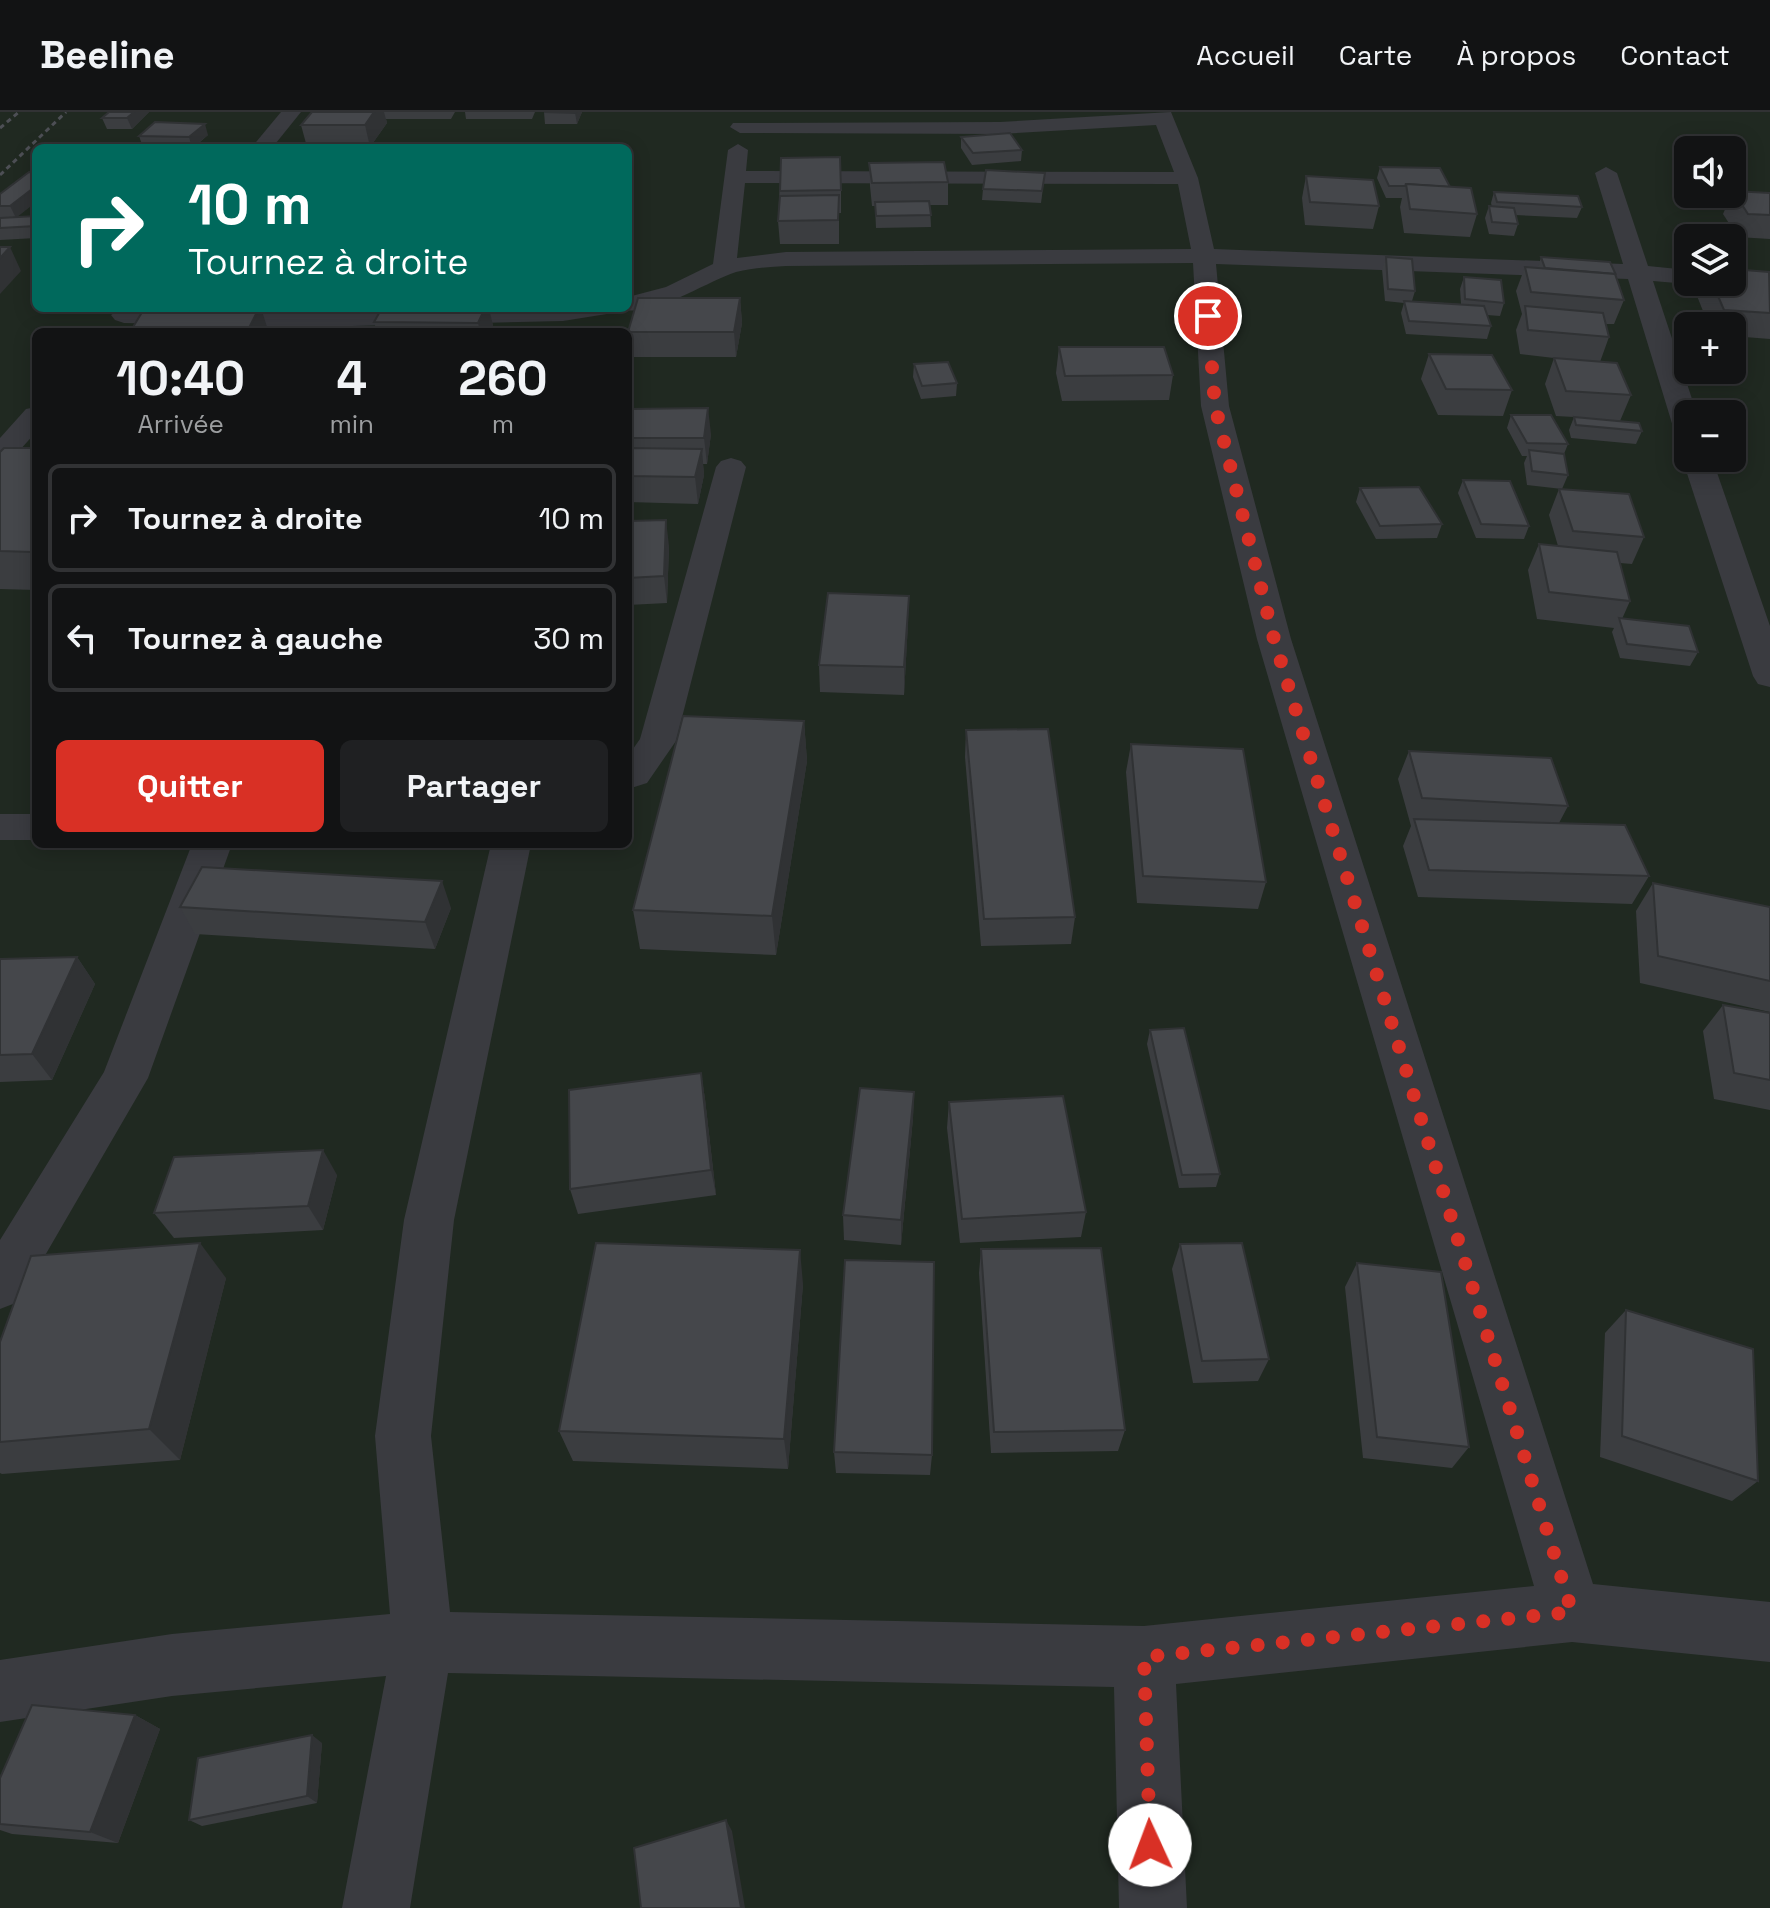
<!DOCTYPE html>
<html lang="fr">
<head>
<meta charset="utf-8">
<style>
	body { margin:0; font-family:"Space Grotesk",sans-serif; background:#1f2022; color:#f1f3f6; height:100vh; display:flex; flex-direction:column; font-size:30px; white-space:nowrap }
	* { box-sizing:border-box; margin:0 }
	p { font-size:26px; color:#9c9ea0 }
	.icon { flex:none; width:44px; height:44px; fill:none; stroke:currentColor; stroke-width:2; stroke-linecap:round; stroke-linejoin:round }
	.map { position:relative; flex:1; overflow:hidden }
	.drawer { position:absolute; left:32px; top:216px; width:600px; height:520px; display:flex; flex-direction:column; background:#121314; border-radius:12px; box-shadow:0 4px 20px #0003,0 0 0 2px #313234 }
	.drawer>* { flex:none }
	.top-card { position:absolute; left:32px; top:32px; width:600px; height:168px; border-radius:12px; box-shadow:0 4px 20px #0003,0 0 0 2px #313234; background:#00695c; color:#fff; overflow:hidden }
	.buttons { position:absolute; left:1674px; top:24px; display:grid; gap:16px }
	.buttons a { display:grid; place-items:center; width:72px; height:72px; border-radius:12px; background:#121314; box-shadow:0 4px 20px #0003,0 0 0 2px #313234; font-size:40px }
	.pin { position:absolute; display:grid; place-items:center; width:68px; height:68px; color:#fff; margin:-34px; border:4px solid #fff; border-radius:50%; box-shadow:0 2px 8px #0007 }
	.me { position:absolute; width:88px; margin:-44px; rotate:358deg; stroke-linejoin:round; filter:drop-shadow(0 0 6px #0008) }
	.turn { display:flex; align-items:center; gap:28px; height:168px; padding:0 24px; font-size:36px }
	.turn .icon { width:104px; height:104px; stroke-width:2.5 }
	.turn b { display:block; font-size:56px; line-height:68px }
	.eta { display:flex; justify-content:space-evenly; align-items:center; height:136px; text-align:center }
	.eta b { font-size:48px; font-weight:700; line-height:56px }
	.primary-button { display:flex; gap:16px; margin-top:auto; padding:16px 24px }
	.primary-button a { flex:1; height:92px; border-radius:12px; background:#d93025; color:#fff; font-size:32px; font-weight:700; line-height:92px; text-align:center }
	.primary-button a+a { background:#1f2022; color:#f1f3f6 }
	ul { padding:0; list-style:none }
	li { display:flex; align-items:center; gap:24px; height:108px; margin:0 16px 12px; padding:0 8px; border:4px solid #313234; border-radius:12px }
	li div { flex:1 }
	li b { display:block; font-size:30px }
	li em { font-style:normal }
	header { display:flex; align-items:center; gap:48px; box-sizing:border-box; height:112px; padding:0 40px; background:#121314; border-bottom:2px solid #313234 }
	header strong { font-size:38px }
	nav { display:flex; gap:44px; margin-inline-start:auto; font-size:28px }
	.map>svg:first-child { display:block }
	.green { fill:#202921; fill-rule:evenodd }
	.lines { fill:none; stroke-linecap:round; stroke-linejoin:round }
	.street { fill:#3a3b40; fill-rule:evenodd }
	.rail { stroke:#4d4f55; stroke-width:3; stroke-dasharray:5 4; stroke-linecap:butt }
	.wall { fill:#3b3d40 }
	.shaded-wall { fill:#303234 }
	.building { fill:#45474b; stroke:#303234; stroke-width:2 }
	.route { stroke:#d93025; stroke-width:14; stroke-dasharray:0 25.2 }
</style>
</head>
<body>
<header>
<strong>Beeline</strong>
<nav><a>Accueil</a><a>Carte</a><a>À propos</a><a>Contact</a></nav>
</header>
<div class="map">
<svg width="1770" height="1796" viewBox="0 0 1770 1796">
	<rect width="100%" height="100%" fill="#18191b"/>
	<path class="green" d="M0 0H1770V1796H0ZM36 36H628V196H36ZM1688 38H1732V82H1688ZM1688 126H1732V170H1688ZM1688 214H1732V258H1688ZM36 220H628V732H36ZM1688 302H1732V346H1688Z"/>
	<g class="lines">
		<g class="street">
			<path d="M281 0H301L272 36H251Z"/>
			<path d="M1171 0 1198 66 1214 137 1623 152 1595 61 1606 55 1617 61 1648 154 1688 158V170H1697L1688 172 1653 169 1697 302H1688V326L1678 324 1674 318 1628 167 1216 152 1229 294 1291 527 1593 1472 1770 1490V1550L1572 1530 1176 1572 1187 1796H1119L1114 1575 448 1561 410 1796H342L386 1564 172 1584 0 1610V1548L172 1522 390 1502 375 1324 404 1108 491 732H531L454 1108 431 1324 450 1500 1144 1514 1534 1474 1257 527 1201 294 1193 151 786 154C769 155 752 156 736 160 707 169 648 209 618 196H628V185L666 175 713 152 728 38 738 32 748 38 746 59 1174 60 1156 13 1000 22 740 21 730 15 733 11 1000 10ZM745 71 1178 72 1191 137 786 140 737 146Z"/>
			<path d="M122 196 309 199 616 196 613 201 563 209 309 215 124 211 115 208 111 203Z"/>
			<path d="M36 295V320L10 349 0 352V326L26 297Z"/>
			<path d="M1687 340 1688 346H1712L1770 514V575L1758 572 1753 564 1682 346Z"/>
			<path d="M731 346 741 349 746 355 676 629 647 671 628 677V644L640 627 716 355 721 349Z"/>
			<rect x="0" y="702" width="36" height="26"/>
			<path d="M192 732H232L148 966 18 1190 0 1197V1128L104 960Z"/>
		</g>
		<g class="rail">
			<path d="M0 16 19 0"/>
			<path d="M0 63 66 0"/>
		</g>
	</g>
	<g class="wall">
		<path d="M149 0 132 17H107L102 6Z"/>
		<path d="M312 0H455L451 7H386L387 11 370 35H307L301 13Z"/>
		<path d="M465 0H535L532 7H466Z"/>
		<path d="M544 0H582L577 12H545Z"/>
		<path d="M208 23 193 36 143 35 139 24Z"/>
		<path d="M961 25 1022 38 1021 49 972 53 961 36Z"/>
		<path d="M781 46 841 78V101H839V132H780L778 109Z"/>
		<path d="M1732 47 1738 56 1733 68H1732Z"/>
		<path d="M869 51 948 70V93H930L931 115 876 116 875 94H872L870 74Z"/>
		<path d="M1380 55 1450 75 1477 102 1470 125 1404 121 1400 95 1402 86H1386L1377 66Z"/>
		<path d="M36 61V90L16 105 36 104V126L0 128V106H12L0 105V82Z"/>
		<path d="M1045 61 1041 91 982 88 983 77Z"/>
		<path d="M1306 64 1379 94 1373 117 1305 113 1302 86Z"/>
		<path d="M1733 79 1770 81V127L1738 125 1723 102Z"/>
		<path d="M1494 80 1582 95 1577 106 1515 103 1518 112 1514 124 1489 122 1485 106 1489 94 1492 95 1491 91Z"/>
		<path d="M1386 145 1415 179 1412 189 1461 192 1460 177 1464 165 1504 191 1500 204 1487 203 1491 214 1487 227 1406 222 1401 201 1404 191 1385 189 1382 157Z"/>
		<path d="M1541 145 1624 188 1614 212H1606L1609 225 1600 250 1631 283 1620 309 1598 307 1642 319 1636 332 1571 326 1569 318 1574 305 1556 304 1545 272 1554 246 1571 248 1520 242 1516 218 1522 202 1516 179 1525 155 1538 156Z"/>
		<path d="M1770 162V227L1732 224V214H1709L1695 179 1699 170H1732Z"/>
		<path d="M740 186 742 211 736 245H631L628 220Z"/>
		<path d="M489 196 493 214 491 220H377L374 210Z"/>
		<path d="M1059 235 1173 263 1169 288 1062 289 1056 261Z"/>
		<path d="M1429 242 1512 278 1503 304 1438 303 1421 267Z"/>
		<path d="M914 252 957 271 956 284 921 287 913 265Z"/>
		<path d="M628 297 711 322 707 352H703L704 363 698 392 628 390Z"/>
		<path d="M1511 303 1568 332 1564 342 1568 363 1562 377 1527 373 1524 351 1527 344H1522L1507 316Z"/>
		<path d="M36 336V478L0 477V340Z"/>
		<path d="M1463 368 1529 414 1524 427 1476 426 1458 381Z"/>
		<path d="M1360 376 1442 412 1437 426 1376 427 1356 390Z"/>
		<path d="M1559 377 1644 425 1632 452 1620 451 1630 489 1622 507 1698 540 1690 554 1620 546 1612 520 1614 516 1537 507 1528 458 1539 432 1558 434 1549 403Z"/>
		<path d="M628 409 669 434 667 491 628 493Z"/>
		<path d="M908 511 904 583 820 580 819 553Z"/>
		<path d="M804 609 807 649 776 843 640 837 633 798Z"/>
		<path d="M966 618 1075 805 1071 832 981 834 965 645Z"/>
		<path d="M1131 632 1266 770 1258 797 1137 791 1126 660Z"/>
		<path d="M1409 639 1568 694 1559 711 1649 764 1632 792 1418 785 1403 734 1411 714 1398 667Z"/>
		<path d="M1653 771 1770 795V900L1640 871 1636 799Z"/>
		<path d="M180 795 451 796 435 837 195 822Z"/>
		<path d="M77 845 95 872 52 968 0 970V847Z"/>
		<path d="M1723 893 1770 901V998L1714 987 1703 919Z"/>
		<path d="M1150 918 1220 1062 1216 1075 1179 1076 1147 932Z"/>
		<path d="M701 961 705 987 716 1083 578 1102 570 1077Z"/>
		<path d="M914 980 913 1006 901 1133 844 1128 843 1103Z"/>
		<path d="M949 990 1086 1100 1081 1125 960 1131 947 1016Z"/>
		<path d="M337 1063 323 1118 174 1126 154 1101Z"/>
		<path d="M1180 1132 1269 1247 1258 1269 1193 1271 1172 1157Z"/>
		<path d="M981 1137 1125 1318 1118 1339 991 1341 979 1161Z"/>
		<path d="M1357 1151 1469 1335 1452 1356 1363 1346 1345 1175Z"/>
		<path d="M226 1166 180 1348 2 1362 0 1361V1230Z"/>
		<path d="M803 1172 788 1357 573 1349 559 1319Z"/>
		<path d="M1626 1198 1758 1369 1732 1389 1600 1345 1605 1221Z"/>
		<path d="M834 1340 932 1343 930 1363 836 1361Z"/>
		<path d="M135 1603 160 1617 118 1731 12 1722 0 1718V1666Z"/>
		<path d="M322 1631 317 1691 202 1714 189 1708Z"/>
	</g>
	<g class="shaded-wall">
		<path d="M134 0H149L132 17 127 6Z"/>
		<path d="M374 0H384L387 11 370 35 365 13Z"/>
		<path d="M576 0H582L577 12 575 1Z"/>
		<path d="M205 12 208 23 192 36 189 25Z"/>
		<path d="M36 74V90L16 106 10 94Z"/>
		<path d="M10 135 21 159 0 182V146Z"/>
		<path d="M740 186 742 211 736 245 734 220Z"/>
		<path d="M259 196H261L268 218 267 220H247Z"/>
		<path d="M485 196H489L493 214 491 220H480L478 211Z"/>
		<path d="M708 296 711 322 707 352 704 326Z"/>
		<path d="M702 337 704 363 698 392 695 365Z"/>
		<path d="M666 408 669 434 667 491 664 464Z"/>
		<path d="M909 484 908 511 904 583V555Z"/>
		<path d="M804 609 807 649 776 843 772 804Z"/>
		<path d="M442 769 451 796 435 837 425 810Z"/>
		<path d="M77 845 95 872 52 968 32 942Z"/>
		<path d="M701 961 705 987 716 1083 711 1058Z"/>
		<path d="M914 980 913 1006 901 1133V1108Z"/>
		<path d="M323 1038 337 1063 323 1118 308 1094Z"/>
		<path d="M200 1131 226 1166 180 1348 149 1317Z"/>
		<path d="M800 1138 803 1172 788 1357 784 1327Z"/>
		<path d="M135 1603 160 1617 118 1731 90 1720Z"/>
		<path d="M312 1623 322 1631 317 1691 307 1684Z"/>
		<path d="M726 1708 732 1719 745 1796H741Z"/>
	</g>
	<g class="building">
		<path d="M109 0H134L127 6H102Z"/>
		<path d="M312 0H374L365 13H301Z"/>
		<path d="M544 0H576L575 1Z"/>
		<path d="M155 10 205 12 189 25 139 24Z"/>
		<path d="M1010 21 1022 38 973 41 961 25Z"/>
		<path d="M840 45 841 78 780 79 781 46Z"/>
		<path d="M1732 47 1738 56H1732Z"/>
		<path d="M944 50 948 70 872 71 869 51Z"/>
		<path d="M1380 55 1440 56 1450 75 1406 72 1405 74H1389Z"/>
		<path d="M986 58 1045 61 1042 79 983 77Z"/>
		<path d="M29 60 36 61V74L10 94H0V82Z"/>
		<path d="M1306 64 1373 68 1379 94 1310 90Z"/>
		<path d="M1406 72 1471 76 1477 102 1410 97Z"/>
		<path d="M1733 79 1770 81V103L1748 102Z"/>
		<path d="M1494 80 1578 84 1582 95 1497 90Z"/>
		<path d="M839 83 838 108 778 109 780 84Z"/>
		<path d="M929 89 931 103 876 104 875 90Z"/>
		<path d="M1489 94 1514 96 1518 112 1492 110Z"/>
		<path d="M36 104V114L0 116V106Z"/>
		<path d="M0 135H10L0 146Z"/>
		<path d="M1386 145 1412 147 1415 179 1388 177Z"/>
		<path d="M1541 145 1610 150 1616 163 1615 162 1545 156Z"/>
		<path d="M1525 155 1615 162 1624 188 1531 180Z"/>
		<path d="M1732 157 1769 160 1770 201 1724 198 1712 170H1732Z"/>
		<path d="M1464 165 1501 168 1504 191 1465 187Z"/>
		<path d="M638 186H740L734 220H628Z"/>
		<path d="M1404 189 1484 194 1491 214 1409 209Z"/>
		<path d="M1525 194 1603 201 1609 225 1528 218Z"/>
		<path d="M189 196H259L247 220H130L144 197Z"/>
		<path d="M382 196H485L478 211 374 210Z"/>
		<path d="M1059 235H1164L1173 263 1065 264Z"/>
		<path d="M1429 242 1492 243 1512 278 1446 277Z"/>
		<path d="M1554 246 1617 251 1631 283 1566 279Z"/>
		<path d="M948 250 957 271 922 274 914 252Z"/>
		<path d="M708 296 704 326H628V297Z"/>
		<path d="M1511 303H1551L1568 332 1527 331Z"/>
		<path d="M1574 305 1639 311 1642 319 1576 313Z"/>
		<path d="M4 336H36V435L32 440 0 439V340Z"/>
		<path d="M628 336 702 337 695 365 628 364Z"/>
		<path d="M1529 338 1564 342 1568 363 1532 359Z"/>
		<path d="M1463 368 1510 369 1529 414 1481 412Z"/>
		<path d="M1419 375 1442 412 1380 414 1360 376Z"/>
		<path d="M1559 377 1629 382 1644 425 1573 419Z"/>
		<path d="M666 408 664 464 628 466V409Z"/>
		<path d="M1539 432 1617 440 1630 489 1549 480Z"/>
		<path d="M828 481 909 484 904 555 819 553Z"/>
		<path d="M1619 506 1689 514 1698 540 1627 532Z"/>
		<path d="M683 604 804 609 772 804 633 798Z"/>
		<path d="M1048 617 1075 805 984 807 966 618Z"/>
		<path d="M1131 632 1243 637 1266 770 1143 764Z"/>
		<path d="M1409 639 1551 646 1568 694 1422 686Z"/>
		<path d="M1414 707 1625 713 1649 764 1429 758Z"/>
		<path d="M202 755 442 769 425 810 180 795Z"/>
		<path d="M1653 771 1770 795V869L1658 844Z"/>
		<path d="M77 845 32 942 0 943V847Z"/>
		<path d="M1723 893 1770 901V968L1734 961Z"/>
		<path d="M1184 916 1220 1062 1182 1063 1150 918Z"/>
		<path d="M701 961 711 1058 570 1077 569 978Z"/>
		<path d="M860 976 914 980 901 1108 843 1103Z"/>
		<path d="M1063 984 1086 1100 962 1107 949 990Z"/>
		<path d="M323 1038 308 1094 154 1101 174 1045Z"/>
		<path d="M200 1131 149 1317 0 1330V1230L31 1144Z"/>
		<path d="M596 1131 800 1138 784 1327 559 1319Z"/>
		<path d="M1242 1131 1269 1247 1202 1249 1180 1132Z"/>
		<path d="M1101 1136 1125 1318 994 1320 981 1137Z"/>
		<path d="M845 1148 934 1150 932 1343 834 1340Z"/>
		<path d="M1357 1151 1441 1160 1469 1335 1377 1325Z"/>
		<path d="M1626 1198 1753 1237 1758 1369 1622 1324Z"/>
		<path d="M32 1593 135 1603 90 1720 0 1712V1666Z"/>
		<path d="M312 1623 307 1684 189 1708 198 1646Z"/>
		<path d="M726 1708 741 1796H641L634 1736Z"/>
	</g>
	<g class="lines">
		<path class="route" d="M1150 1733 1144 1545 1572 1500 1274 527 1215 294 1208 204"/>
	</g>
</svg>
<div class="buttons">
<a><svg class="icon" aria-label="sound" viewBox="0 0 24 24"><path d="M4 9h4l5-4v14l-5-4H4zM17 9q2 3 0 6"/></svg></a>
<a><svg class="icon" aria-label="layers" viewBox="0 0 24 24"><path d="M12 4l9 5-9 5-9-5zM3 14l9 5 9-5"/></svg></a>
<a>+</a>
<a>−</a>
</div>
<div class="pin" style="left:1208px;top:204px;background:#d93025"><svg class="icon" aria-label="arrive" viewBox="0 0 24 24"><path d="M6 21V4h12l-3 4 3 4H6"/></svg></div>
<svg class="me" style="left:1150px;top:1733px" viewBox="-20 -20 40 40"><circle r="19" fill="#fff"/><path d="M0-13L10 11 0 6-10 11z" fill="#d93025"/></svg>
<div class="top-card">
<div class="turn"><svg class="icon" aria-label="right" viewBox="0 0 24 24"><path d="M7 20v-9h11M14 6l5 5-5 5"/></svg><div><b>10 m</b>Tournez à droite</div></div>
</div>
<section class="drawer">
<div class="eta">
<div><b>10:40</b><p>Arrivée</p></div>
<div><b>4</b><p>min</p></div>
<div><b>260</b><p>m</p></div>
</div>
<ul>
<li><svg class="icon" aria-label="right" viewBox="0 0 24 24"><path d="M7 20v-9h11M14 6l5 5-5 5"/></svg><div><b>Tournez à droite</b></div><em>10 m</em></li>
<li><svg class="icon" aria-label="left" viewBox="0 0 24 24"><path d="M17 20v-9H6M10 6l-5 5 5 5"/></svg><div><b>Tournez à gauche</b></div><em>30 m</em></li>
</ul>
<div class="primary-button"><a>Quitter</a><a>Partager</a></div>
</section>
</div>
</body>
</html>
